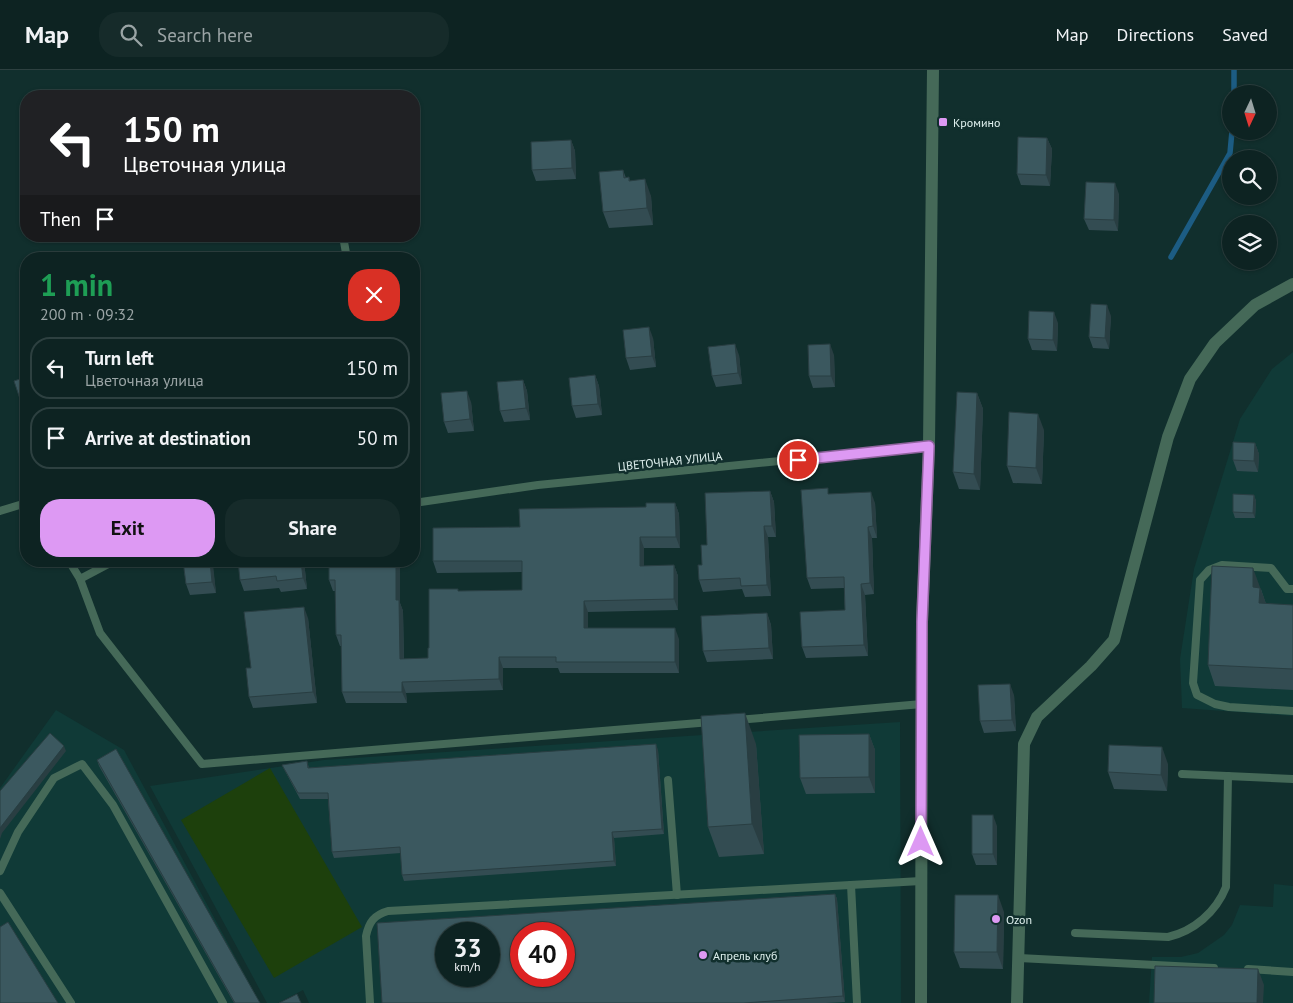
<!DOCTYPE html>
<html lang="en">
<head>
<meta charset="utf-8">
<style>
	body { margin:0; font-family:"PT Sans",sans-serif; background:#162b2a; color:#f1f3f6; height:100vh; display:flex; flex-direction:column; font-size:19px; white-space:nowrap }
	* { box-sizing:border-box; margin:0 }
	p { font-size:16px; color:#9aa4a5 }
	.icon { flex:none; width:28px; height:28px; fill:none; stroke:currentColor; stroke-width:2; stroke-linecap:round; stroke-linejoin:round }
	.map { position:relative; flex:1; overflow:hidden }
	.side { position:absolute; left:20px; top:182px; width:400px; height:315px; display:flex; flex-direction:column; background:#0d2322; border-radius:20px; box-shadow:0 1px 4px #0004,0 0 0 1px #2d4040 }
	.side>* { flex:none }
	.banner { position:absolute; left:20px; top:20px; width:400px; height:152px; border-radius:20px; box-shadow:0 1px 4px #0004,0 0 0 1px #2d4040; background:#202124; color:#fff; overflow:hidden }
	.needle { width:32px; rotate:184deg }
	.tools { position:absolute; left:1222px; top:15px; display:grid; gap:10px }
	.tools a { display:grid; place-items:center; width:55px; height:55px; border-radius:50%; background:#0d2322; box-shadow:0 1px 4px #0004,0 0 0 1px #2d4040; font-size:25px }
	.speed { position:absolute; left:435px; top:852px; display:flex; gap:10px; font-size:25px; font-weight:700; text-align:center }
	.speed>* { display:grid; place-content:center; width:65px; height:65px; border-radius:50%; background:#0d2322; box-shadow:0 1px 4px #0004,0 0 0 1px #2d4040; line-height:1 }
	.speed small { font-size:12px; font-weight:400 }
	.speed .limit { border:8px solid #d22; background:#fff; color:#111 }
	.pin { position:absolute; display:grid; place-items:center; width:42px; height:42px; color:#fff; margin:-21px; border:2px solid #fff; border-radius:50%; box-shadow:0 1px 5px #0007 }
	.me { position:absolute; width:55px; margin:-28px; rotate:0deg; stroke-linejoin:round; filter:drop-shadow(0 0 4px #0008) }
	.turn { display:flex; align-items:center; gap:18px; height:105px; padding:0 20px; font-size:22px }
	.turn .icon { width:65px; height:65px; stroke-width:2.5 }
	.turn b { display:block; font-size:35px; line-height:42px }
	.then { display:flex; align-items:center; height:48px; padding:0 20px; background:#0003; gap:10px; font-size:19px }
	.round { display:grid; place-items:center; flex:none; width:52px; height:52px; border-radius:20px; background:#162b2a }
	.overview { display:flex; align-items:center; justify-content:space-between; height:85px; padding:0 20px }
	h1 { font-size:30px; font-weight:700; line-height:38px; color:#1e9e55 }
	.cta { display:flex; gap:10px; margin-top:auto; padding:10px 20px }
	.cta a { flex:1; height:58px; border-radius:20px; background:#dd99f3; color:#111; font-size:20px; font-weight:700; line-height:58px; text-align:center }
	.cta a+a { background:#162b2a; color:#f1f3f6 }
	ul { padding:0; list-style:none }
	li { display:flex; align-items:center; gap:15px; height:62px; margin:0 10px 8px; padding:0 10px; border:2px solid #2d4040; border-radius:20px }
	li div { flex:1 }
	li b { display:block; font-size:19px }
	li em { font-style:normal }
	header { display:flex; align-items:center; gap:30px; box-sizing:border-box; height:70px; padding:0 25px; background:#0d2322; border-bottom:1px solid #2d4040 }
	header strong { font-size:24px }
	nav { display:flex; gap:28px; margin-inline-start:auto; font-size:18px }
	.search { width:350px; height:45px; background:#162b2a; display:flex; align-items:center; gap:12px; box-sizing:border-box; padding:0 18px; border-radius:20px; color:#9aa4a5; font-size:19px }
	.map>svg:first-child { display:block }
	.built { fill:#103a37; fill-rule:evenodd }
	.green { fill:#1d400c }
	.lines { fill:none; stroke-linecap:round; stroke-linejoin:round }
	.stream { stroke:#1c5c83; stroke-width:5.5 }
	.service { stroke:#456958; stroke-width:8 }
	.minor { stroke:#456958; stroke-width:12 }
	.tertiary { stroke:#456958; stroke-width:12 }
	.wall { fill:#334c52 }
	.shaded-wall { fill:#293e42 }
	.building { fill:#3b585f; stroke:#293e42; fill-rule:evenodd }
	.route-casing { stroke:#90639e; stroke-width:12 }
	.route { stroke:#dd99f3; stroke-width:9 }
	.poi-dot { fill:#dd99f3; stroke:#112f2d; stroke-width:2 }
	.labels { text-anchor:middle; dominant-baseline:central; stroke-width:5; stroke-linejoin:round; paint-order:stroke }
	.poi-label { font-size:12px; fill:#e0f1ef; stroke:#112f2d; text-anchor:start }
	.street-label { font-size:12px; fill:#e0f1ef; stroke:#112f2d }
</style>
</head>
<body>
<header>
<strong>Map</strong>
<div class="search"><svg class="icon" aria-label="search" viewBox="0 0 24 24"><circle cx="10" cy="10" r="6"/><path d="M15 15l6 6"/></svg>Search here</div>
<nav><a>Map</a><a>Directions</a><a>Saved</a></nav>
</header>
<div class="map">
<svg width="1293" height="933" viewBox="0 0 1293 933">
	<rect width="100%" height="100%" fill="#112f2d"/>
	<g class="built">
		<path d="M1293 282V646L1182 638 1180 589 1194 499 1240 349 1272 299Z"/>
		<path d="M56 640 124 680 260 933H0V718Z"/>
		<path d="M900 652 901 933H309L303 920 278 933H267L150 716 324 690ZM446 864H489V906H446ZM521 864H564V906H521Z"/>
		<path d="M1274 814 1293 816V933H1149L1152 887H1181L1198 883 1224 865 1232 855 1240 835 1273 837Z"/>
	</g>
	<path class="green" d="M270 698 362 857 274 908 181 750Z"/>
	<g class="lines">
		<g class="stream">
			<path d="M1234 0V24"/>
			<path d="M1171 187 1230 83 1232 61"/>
		</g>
		<g class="service">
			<path d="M343 166 347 189"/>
			<path d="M414 433 538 415 929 376"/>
			<path d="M0 441 26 433"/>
			<path d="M69 491 80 509 114 491"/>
			<path d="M80 509 100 563 202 694 711 652"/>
			<path d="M1293 519H1287L1271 498 1222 495 1209 500 1200 510 1193 613 1197 625 1215 634 1229 637 1293 641"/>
			<path d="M737 650 922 634"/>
			<path d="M1182 704 1293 709"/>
			<path d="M668 710 677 825"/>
			<path d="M0 801 18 762 54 708 82 694 113 735 223 933"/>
			<path d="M851 815 857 933"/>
			<path d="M0 823 71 933"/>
			<path d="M1075 863 1168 867C1194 861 1216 842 1226 817L1228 706"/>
			<path d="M1019 888 1214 898"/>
			<path d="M1248 899 1293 902"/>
			<path d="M370 933 366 866C369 852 374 845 388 841L921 811"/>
		</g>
		<path class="minor" d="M1017 933 1024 674 1037 647 1091 596 1114 570 1168 367 1190 309 1215 273 1255 235 1293 214"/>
		<path class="tertiary" d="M921 933 922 552 929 376 933 0"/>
	</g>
	<g class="wall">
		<path d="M1047 68 1052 79 1050 116 1021 115 1017 104Z"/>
		<path d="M571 70 575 81 576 109 536 111 532 100Z"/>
		<path d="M623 100 626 108 629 107 630 111 651 126 653 155 609 158 603 142Z"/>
		<path d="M1119 124 1118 161 1089 160 1084 149Z"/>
		<path d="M1111 246 1109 279 1093 278 1089 267Z"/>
		<path d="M1058 253 1057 281 1032 280 1028 269Z"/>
		<path d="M653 268 656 297 630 300 626 288Z"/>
		<path d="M739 285 742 314 716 317 712 306Z"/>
		<path d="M834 285 835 317 813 318 809 306Z"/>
		<path d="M595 305 599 316 602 345 576 348 572 336Z"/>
		<path d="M523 310 527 321 530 350 504 352 500 341Z"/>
		<path d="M977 323 983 339 980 420 959 419 953 402Z"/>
		<path d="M471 332 474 361 448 363 444 352Z"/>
		<path d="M1044 360 1042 414 1013 413 1007 396Z"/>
		<path d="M1255 373 1259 384 1258 402 1237 401 1233 390Z"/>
		<path d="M770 421 774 432 776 467H768L771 526 745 527 742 519 703 522 699 510 707 475Z"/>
		<path d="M830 424 875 433 877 468H872L874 524 865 525 868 586 806 588 802 577 845 540 844 518 811 519 807 508Z"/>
		<path d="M1254 425 1256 431 1255 448H1235L1233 442Z"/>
		<path d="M675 433 679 444 680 478H644V496L674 495 678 506V540L588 542V558L679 569V603H560L558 598H503V620L406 623 407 633H346L342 622 341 576H340L336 565 335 521H333L329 510V491H400V533L403 541 404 589 428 588 429 578 458 519V521L522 520V502L437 503 433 491 520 457Z"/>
		<path d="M183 491H212L216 523 190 525 186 514Z"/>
		<path d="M304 491 307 519 281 522 279 518 244 521 240 510Z"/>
		<path d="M1261 519 1266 534 1293 535V620L1215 616 1208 595Z"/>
		<path d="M767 543 771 555 773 589 707 592 703 581Z"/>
		<path d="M308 548 317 633 253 638 249 627 251 598Z"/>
		<path d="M1014 625 1016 661 984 663 980 651Z"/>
		<path d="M869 664 875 680V723L806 724 800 708Z"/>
		<path d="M756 674 764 784 719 787 708 757Z"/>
		<path d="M658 680 664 764 614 768 616 796 404 811 402 805 401 783 334 788 332 782 328 729H300L285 701 282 695 307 691 309 698Z"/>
		<path d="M97 690 260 933H234L99 696Z"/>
		<path d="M1168 694 1167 721 1114 719 1108 702Z"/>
		<path d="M997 756V795H976L972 784Z"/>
		<path d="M835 824 837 829 845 932 826 933H382Z"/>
		<path d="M1004 842 1003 899 960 898 954 882Z"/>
	</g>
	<g class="shaded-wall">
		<path d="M1047 68 1052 79 1050 116 1046 105Z"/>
		<path d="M571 70 575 81 576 109 572 98Z"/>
		<path d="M645 109 651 126 653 155 647 138Z"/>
		<path d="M1115 113 1119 124 1118 161 1114 150Z"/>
		<path d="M1107 235 1111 246 1109 279 1105 268Z"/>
		<path d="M1054 242 1058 253 1057 281 1053 270Z"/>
		<path d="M649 257 653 268 656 297 652 286Z"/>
		<path d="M735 274 739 285 742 314 738 303Z"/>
		<path d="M830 274 834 285 835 317 831 306Z"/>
		<path d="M595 305 599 316 602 345 598 334Z"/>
		<path d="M523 310 527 321 530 350 526 338Z"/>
		<path d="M467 321 471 332 474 361 470 349Z"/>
		<path d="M977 323 983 339 980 420 974 404Z"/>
		<path d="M1038 344 1044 360 1042 414 1036 398Z"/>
		<path d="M1255 373 1259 384 1258 402 1254 391Z"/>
		<path d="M770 421 774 432 776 467 772 456Z"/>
		<path d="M871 422 875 433 877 468 873 456Z"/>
		<path d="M1254 425 1256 431 1255 448 1253 443Z"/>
		<path d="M675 433 679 444 680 478 676 467Z"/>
		<path d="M764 456 768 467 771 526 767 515Z"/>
		<path d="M868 457 872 468 874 524 870 513Z"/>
		<path d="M640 467 644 478V507L640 496Z"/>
		<path d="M210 491H212L213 494 216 523 212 512Z"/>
		<path d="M301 491H304L307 519 303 508Z"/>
		<path d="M396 491H400V533L403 541 404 600 400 589 396 530Z"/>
		<path d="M674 495 678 506V540L674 529Z"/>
		<path d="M1253 498 1268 539 1267 555 1253 517Z"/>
		<path d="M861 514 865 525 868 586 864 575Z"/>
		<path d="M584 531 588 542V569L584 558Z"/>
		<path d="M304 537 308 548 317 633 313 622Z"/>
		<path d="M767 543 771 555 773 589 769 578Z"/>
		<path d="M675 558 679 569V603L675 592Z"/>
		<path d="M499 587 503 598V620L499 609Z"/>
		<path d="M402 612 406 623 407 633 402 622Z"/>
		<path d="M1010 614 1014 625 1016 661 1012 650Z"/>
		<path d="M745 643 756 674 764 784 752 754Z"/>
		<path d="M869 664 875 680V723L869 707Z"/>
		<path d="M656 674 658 680 664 764 662 759Z"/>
		<path d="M64 676 66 681 2 763 0 769V758Z"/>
		<path d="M1162 677 1168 694 1167 721 1161 705Z"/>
		<path d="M993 745 997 756V795L993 784Z"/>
		<path d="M612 762 614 768 616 796 614 791Z"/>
		<path d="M835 824 837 829 845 932 843 926Z"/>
		<path d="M998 825 1004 842 1003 899 997 882Z"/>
		<path d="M1258 899 1264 915 1263 933H1257Z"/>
	</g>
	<g class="building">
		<path d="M1018 67 1047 68 1046 105 1017 104Z"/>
		<path d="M571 70 572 98 532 100 531 72Z"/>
		<path d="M623 100 624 108 629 107V111L645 109 647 138 603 142 599 102Z"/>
		<path d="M1086 112 1115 113 1114 150 1084 149Z"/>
		<path d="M1091 234 1107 235 1105 268 1089 267Z"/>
		<path d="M1029 241 1054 242 1053 270 1028 269Z"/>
		<path d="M649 257 652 286 626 288 623 260Z"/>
		<path d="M735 274 738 303 712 306 708 277Z"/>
		<path d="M830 274 831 306H809L808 275Z"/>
		<path d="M595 305 598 334 572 336 569 308Z"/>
		<path d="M26 307V340L24 341 14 311Z"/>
		<path d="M523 310 526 338 500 341 497 312Z"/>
		<path d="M467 321 470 349 444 352 441 323Z"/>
		<path d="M957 322 977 323 974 404 953 402Z"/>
		<path d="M1009 342 1038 344 1036 398 1007 396Z"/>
		<path d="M1233 372 1255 373 1254 391 1233 390Z"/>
		<path d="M828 418V424L871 422 873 456 868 457 870 513 861 514 864 575 802 577 800 542 845 540 844 507 807 508 801 420Z"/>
		<path d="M770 421 772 456H764L767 515 741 516 740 508 699 510 698 495H702L701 475H707L705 423Z"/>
		<path d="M1233 424 1254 425 1253 443 1233 442Z"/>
		<path d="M646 433H675L676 467H640V496L674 495V529L584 531V558H675V592H556V587H499V609L402 612V622H342L341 565H336L335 510H329V491H396V530H399L400 589 428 588V578H429V519H458V521L522 520V491H433V458L520 457 519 439 646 437Z"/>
		<path d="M183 491H210L212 512 186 514Z"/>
		<path d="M238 491H301L303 508 277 511 276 506 240 510Z"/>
		<path d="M1212 496 1253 498V517L1260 518 1259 533 1293 535V599L1208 595Z"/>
		<path d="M304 537 313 622 249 627 246 598H251L244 542Z"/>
		<path d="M767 543 769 578 703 581 701 546Z"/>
		<path d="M1010 614 1012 650 980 651 978 615Z"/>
		<path d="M745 643 752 754 708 757 701 646Z"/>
		<path d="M50 663 64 676 0 758V721Z"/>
		<path d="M869 664V707L800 708 799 665Z"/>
		<path d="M656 674 662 759 612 762 614 791 402 805 400 777 332 782 328 723H298L282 695 307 691 308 698Z"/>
		<path d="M1109 675 1162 677 1161 705 1108 702Z"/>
		<path d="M116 679 260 933H235L97 690Z"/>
		<rect x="972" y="745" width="21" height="39"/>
		<path d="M835 824 843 926 744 933H382L377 853ZM446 864H489V906H446ZM521 864H564V906H521Z"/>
		<path d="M955 825H998L997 882H954Z"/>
		<path d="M8 852 58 933H0V857Z"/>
		<path d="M1155 896 1258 899 1257 933H1154Z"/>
		<path d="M297 924 301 933H279Z"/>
	</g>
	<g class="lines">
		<g class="route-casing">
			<path id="route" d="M798 390 929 376 922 552 921 772"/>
		</g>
		<use href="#route" class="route"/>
	</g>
	<g class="poi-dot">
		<rect x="938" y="47" width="10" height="10" rx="2.5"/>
		<circle cx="996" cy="849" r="5"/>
		<circle cx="703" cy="885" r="5"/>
	</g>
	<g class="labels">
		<g class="poi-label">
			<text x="953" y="52">Кромино</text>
			<text x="1006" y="849">Ozon</text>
			<text x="713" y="885">Апрель клуб</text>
		</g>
		<g class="street-label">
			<text transform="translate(670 391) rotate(-6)">ЦВЕТОЧНАЯ УЛИЦА</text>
		</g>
	</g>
</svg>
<div class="tools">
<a><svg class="needle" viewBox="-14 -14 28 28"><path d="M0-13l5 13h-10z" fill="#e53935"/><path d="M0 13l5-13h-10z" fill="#9aa4a5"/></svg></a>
<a><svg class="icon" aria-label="search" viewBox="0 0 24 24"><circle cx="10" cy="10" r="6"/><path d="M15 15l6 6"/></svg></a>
<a><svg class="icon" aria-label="layers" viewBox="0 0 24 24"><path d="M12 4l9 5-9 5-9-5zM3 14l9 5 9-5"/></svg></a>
</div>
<div class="speed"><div>33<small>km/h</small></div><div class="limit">40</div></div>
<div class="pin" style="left:798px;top:390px;background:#d93025"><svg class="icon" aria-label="arrive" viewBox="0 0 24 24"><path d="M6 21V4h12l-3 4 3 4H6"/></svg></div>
<svg class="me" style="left:921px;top:772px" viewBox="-20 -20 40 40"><path d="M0-17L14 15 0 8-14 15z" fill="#dd99f3" stroke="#fff" stroke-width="4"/></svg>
<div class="banner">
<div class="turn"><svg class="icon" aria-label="left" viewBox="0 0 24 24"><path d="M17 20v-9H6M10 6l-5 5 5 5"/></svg><div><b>150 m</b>Цветочная улица</div></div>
<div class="then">Then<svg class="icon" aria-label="arrive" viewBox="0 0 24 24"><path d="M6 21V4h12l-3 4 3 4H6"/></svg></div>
</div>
<section class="side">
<div class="overview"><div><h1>1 min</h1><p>200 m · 09:32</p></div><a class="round" style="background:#d93025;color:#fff"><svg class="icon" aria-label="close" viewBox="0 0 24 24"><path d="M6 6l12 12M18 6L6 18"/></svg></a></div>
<ul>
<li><svg class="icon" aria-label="left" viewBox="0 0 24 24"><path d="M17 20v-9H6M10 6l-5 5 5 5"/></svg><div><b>Turn left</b><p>Цветочная улица</p></div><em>150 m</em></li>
<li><svg class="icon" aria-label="arrive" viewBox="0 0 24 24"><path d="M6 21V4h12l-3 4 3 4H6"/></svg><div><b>Arrive at destination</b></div><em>50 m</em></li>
</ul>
<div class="cta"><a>Exit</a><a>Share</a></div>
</section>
</div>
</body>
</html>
